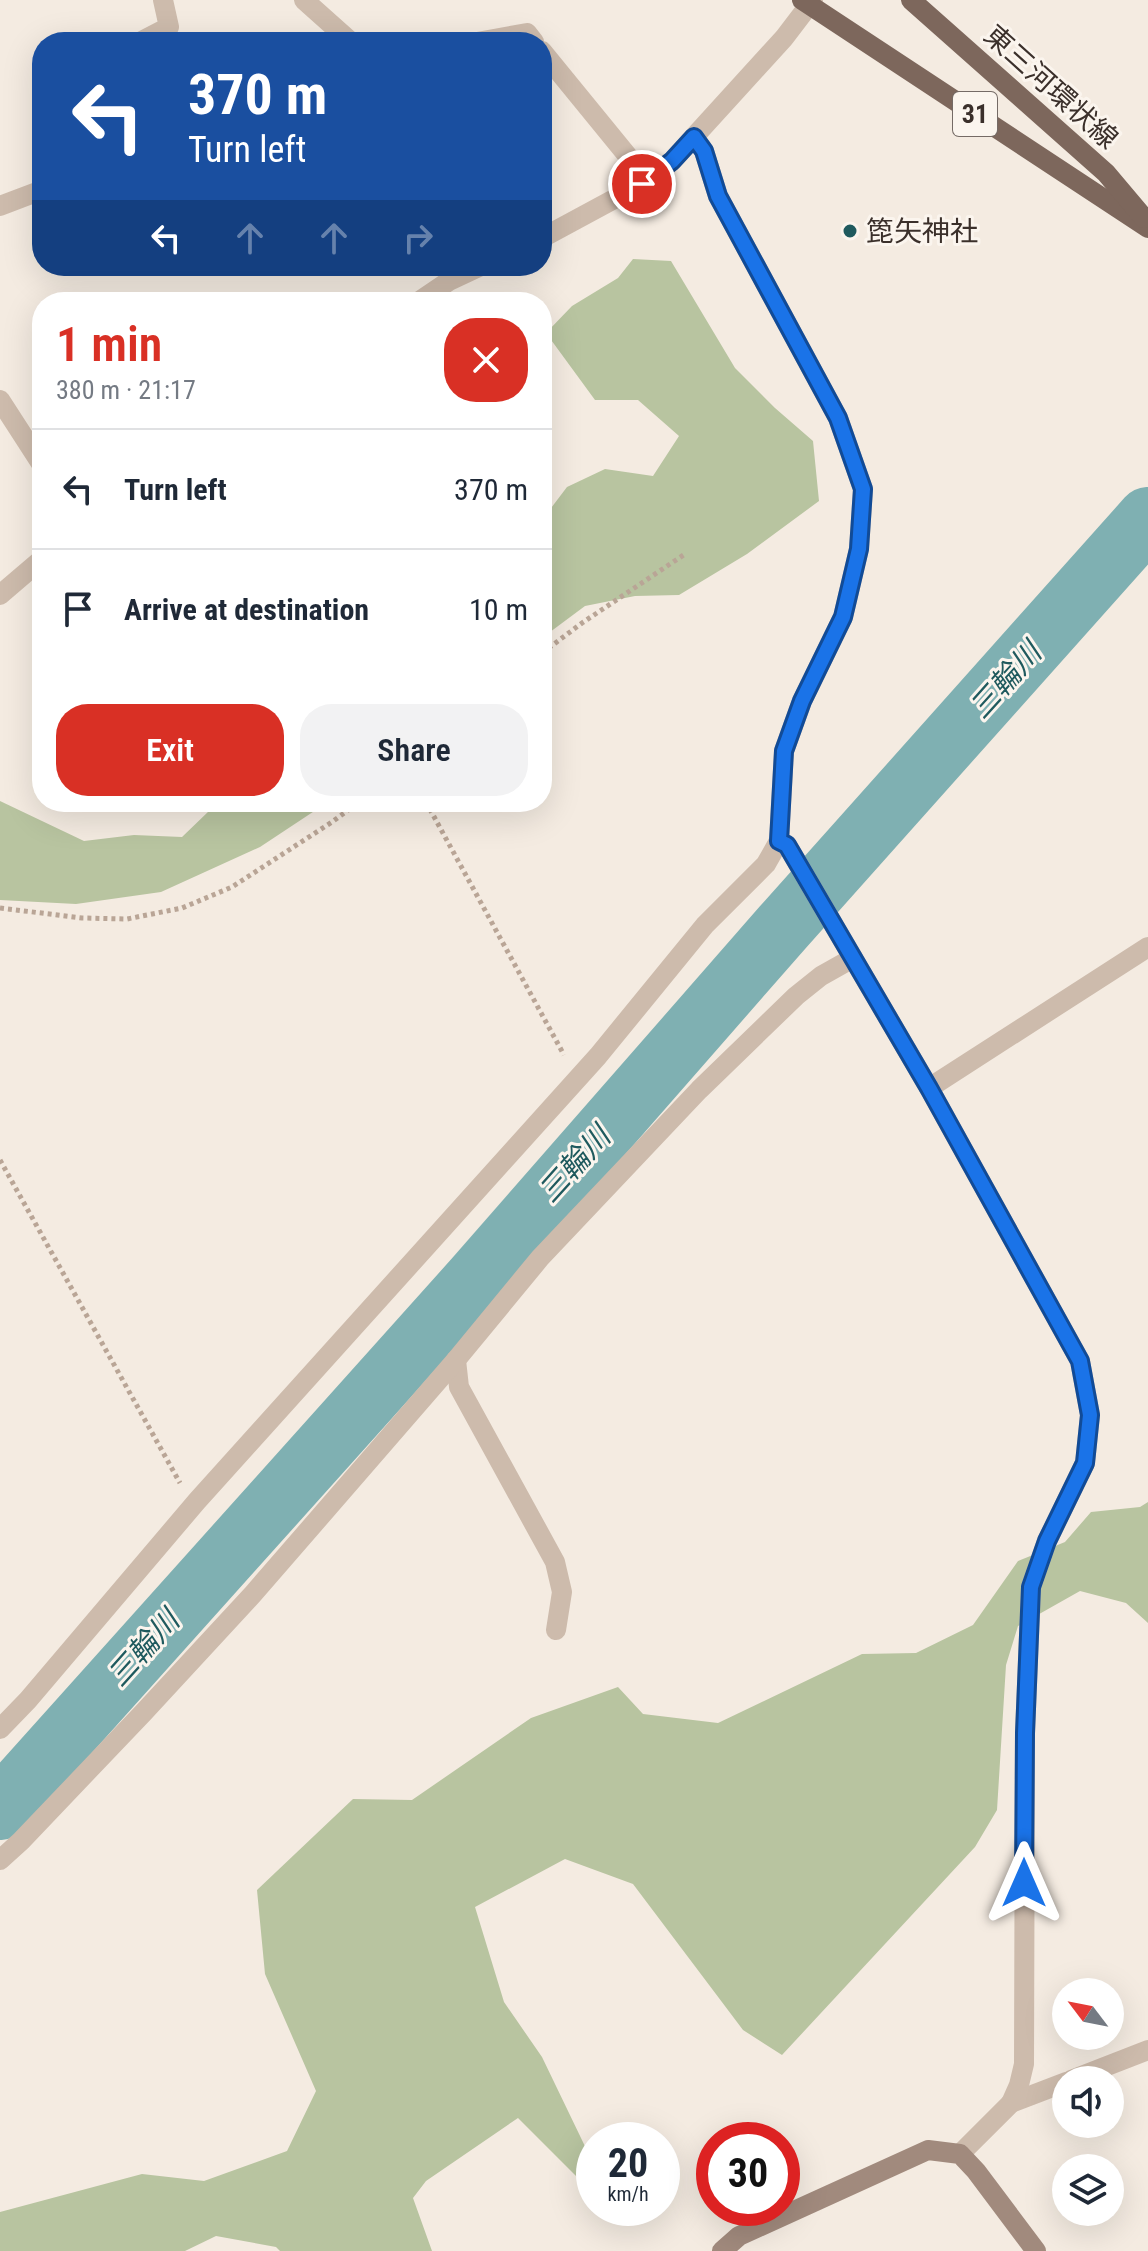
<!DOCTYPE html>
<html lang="en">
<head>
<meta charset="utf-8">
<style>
	body { margin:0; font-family:"Roboto Condensed","Noto Sans JP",sans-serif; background:#f2f2f3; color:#1f2937; height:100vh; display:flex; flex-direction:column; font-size:30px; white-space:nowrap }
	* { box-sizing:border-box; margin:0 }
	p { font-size:26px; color:#747a83 }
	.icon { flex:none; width:44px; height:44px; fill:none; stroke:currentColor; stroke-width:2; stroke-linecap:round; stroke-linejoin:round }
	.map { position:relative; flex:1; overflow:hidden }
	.side { position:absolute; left:32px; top:292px; width:520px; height:520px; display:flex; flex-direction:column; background:#fff; border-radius:32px; box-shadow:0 8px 32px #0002 }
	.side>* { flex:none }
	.hud { position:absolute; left:32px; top:32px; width:520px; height:244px; border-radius:32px; box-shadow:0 8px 32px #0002; background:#1a4fa0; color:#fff; overflow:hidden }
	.needle { width:52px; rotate:302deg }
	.controls { position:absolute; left:1052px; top:1978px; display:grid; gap:16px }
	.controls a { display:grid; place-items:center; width:72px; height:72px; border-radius:50%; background:#fff; box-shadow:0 8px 32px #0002; font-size:40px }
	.speed { position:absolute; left:576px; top:2122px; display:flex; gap:16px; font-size:40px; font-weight:700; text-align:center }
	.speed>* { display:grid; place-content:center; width:104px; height:104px; border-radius:50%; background:#fff; box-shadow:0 8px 32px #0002; line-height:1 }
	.speed small { font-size:20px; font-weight:400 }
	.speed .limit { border:12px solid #d22; background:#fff; color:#111 }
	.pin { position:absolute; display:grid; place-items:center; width:68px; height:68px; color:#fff; margin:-34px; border:4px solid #fff; border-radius:50%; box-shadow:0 2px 8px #0007 }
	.me { position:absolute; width:88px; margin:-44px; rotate:0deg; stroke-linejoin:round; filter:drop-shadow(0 0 6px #0008) }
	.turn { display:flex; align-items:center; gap:28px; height:168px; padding:0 24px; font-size:36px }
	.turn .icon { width:104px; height:104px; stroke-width:2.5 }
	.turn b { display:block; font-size:56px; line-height:68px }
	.lanes { display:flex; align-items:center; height:76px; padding:0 24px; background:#0003; justify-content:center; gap:40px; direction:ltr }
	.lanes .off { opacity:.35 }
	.round { display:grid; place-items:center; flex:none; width:84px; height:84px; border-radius:32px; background:#f2f2f3 }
	.head { display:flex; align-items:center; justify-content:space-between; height:136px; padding:0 24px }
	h1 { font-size:48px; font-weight:600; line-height:60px; color:#d93025 }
	.cta { display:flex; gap:16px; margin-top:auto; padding:16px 24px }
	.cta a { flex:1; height:92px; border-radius:32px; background:#d93025; color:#fff; font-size:32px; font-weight:600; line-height:92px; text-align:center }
	.cta a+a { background:#f2f2f3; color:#1f2937 }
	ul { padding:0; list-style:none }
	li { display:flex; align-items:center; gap:24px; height:120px; padding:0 24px; border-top:2px solid #e0e1e3 }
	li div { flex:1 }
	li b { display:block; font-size:30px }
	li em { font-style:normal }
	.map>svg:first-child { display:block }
	.green { fill:#b8c4a0 }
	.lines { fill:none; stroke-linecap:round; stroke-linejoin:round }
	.river { stroke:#7fb0b2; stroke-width:62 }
	.path { stroke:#b9a596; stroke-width:5; stroke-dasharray:4 4; stroke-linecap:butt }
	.lane { stroke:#cdbbac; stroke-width:20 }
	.street { stroke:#cdbbac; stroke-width:20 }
	.secondary { stroke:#a18a7d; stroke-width:20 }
	.primary { stroke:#7d675c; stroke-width:20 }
	.route-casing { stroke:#114b97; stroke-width:20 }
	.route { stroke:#1a73e8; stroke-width:14 }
	.poi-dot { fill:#1f5a5e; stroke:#fbf5ee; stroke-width:3 }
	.labels { text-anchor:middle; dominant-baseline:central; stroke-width:6; stroke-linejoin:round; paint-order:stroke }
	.shield { fill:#fbf5ee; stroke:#756b66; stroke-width:2 }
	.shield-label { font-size:26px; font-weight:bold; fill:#3b302b }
	.street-label { font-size:28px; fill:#3b302b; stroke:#fbf5ee }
	.poi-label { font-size:28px; fill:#3b302b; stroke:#fbf5ee; text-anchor:start }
	.water-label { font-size:30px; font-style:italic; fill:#1f5a5e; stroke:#fbf5ee }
</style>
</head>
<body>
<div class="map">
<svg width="1148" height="2251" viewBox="0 0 1148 2251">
	<rect width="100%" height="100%" fill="#f4ebe1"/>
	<g class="green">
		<path d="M633 259 671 261 735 368 775 408 813 441 819 501 747 554 679 595 635 596 585 606 542 638V520L567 487 605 469 653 476 679 436 638 400H595L546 333 572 306 618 278Z"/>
		<path d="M0 801 84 841 134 835 182 837 209 811 211 802H328L260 847 161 892 76 904 0 900Z"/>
		<path d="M1148 1502V1623L1126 1603 1080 1591 1018 1626 1006 1665 997 1810 975 1847 782 2055 743 2030 633 1884 565 1859 475 1907 504 2002 542 2057 594 2165V2194L518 2118 426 2181 413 2198 432 2251H280L276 2247 216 2236 185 2251H0V2212L142 2174 204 2181 287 2151 316 2091 265 1974 257 1890 353 1799 412 1800 531 1718 618 1687 643 1714 718 1723 862 1654 916 1653 973 1625 1018 1561 1065 1542 1091 1512 1140 1507Z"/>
	</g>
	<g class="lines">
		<path class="river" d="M0 1809 476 1278 783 927 1148 518"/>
		<g class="path">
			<path d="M542 653 582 623 685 554"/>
			<path d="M426 802 564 1055"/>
			<path d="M0 908 82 918 127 919 182 908 232 887 332 822 359 802"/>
			<path d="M0 1160 180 1483"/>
		</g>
		<g class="lane">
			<path d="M456 1360 459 1387 555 1562 562 1592 556 1630"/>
			<path d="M0 1860 21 1841 143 1713 253 1594 456 1360 540 1258 699 1090 796 996 821 976 853 958"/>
		</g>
		<g class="street">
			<path d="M304 0 351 42"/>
			<path d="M140 42 169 27 163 0"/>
			<path d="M477 42 527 33 534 42"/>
			<path d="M542 51 631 160 642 184"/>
			<path d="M0 206 42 190"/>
			<path d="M542 238 642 184 672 161 784 38 813 0"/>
			<path d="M418 302 449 281 481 266"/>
			<path d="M0 400 42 465"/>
			<path d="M0 595 42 559"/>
			<path d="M779 841 787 845 794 857 929 1088 1080 1361 1090 1415 1085 1463 1047 1541 1031 1587 1025 1733 1024 2064 1019 2085 1011 2103"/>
			<path d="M929 1088 1148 947"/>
			<path d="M0 1729 28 1700 197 1501 598 1056 705 925 766 864 779 841 784 751 802 701 843 617 859 549 863 489 838 418 718 196 704 151 694 137"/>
			<path d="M1071 2080 1148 2050"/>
			<path d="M960 2154 1011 2103 1066 2082"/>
		</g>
		<path class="secondary" d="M722 2251 739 2236 928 2150 960 2154 976 2171 1036 2251"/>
		<g class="primary">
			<path d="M802 0 1148 228"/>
			<path d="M911 0 1106 173 1144 218"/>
		</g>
	</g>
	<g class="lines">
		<g class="route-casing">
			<path id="route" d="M642 184 672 161 694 137 704 151 718 196 838 418 863 489 859 549 843 617 802 701 784 751 779 841 787 845 794 857 929 1088 1080 1361 1090 1415 1085 1463 1047 1541 1031 1587 1025 1733 1024 1883"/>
		</g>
		<use href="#route" class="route"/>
	</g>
	<circle class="poi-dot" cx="850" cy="231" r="8"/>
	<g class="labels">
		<rect class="shield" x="953" y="92" width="44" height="44" rx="6"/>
		<g class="shield-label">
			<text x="975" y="114">31</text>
		</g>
		<g class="street-label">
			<text transform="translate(1051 87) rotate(42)">東三河環状線</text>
		</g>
		<g class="poi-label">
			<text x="866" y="231">箆矢神社</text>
		</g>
		<g class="water-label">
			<text transform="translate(1005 680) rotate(-48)">三輪川</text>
			<text transform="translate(574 1164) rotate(-48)">三輪川</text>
			<text transform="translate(143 1648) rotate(-48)">三輪川</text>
		</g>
	</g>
</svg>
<div class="controls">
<a><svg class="needle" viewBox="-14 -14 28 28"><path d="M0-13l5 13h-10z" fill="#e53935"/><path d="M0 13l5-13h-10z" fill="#747a83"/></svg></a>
<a><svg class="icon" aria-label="sound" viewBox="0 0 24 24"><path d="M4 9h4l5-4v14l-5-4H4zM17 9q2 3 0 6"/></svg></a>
<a><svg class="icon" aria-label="layers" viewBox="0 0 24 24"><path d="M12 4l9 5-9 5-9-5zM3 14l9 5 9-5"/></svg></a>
</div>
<div class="speed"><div>20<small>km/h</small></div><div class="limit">30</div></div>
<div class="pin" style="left:642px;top:184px;background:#d93025"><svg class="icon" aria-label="arrive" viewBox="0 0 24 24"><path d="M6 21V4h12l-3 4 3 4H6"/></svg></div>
<svg class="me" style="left:1024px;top:1883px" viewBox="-20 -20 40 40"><path d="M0-17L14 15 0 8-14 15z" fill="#1a73e8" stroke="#fff" stroke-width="4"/></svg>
<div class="hud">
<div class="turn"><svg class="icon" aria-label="left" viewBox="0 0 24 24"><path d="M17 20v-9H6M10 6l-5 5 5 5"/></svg><div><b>370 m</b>Turn left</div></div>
<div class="lanes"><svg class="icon" aria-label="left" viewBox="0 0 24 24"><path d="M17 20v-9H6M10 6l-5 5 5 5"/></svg><svg class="icon off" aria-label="ahead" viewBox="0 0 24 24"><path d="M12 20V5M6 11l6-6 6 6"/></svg><svg class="icon off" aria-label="ahead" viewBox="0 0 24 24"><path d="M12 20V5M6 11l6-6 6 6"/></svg><svg class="icon off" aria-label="right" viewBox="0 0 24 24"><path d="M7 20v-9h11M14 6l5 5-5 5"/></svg></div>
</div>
<section class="side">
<div class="head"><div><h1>1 min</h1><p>380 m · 21:17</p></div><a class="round" style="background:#d93025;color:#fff"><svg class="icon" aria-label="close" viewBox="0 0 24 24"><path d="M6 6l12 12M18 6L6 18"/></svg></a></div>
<ul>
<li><svg class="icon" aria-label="left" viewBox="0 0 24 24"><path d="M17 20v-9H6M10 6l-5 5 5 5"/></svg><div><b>Turn left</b></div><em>370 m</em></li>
<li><svg class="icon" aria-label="arrive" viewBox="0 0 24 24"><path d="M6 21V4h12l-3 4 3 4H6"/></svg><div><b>Arrive at destination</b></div><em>10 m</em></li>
</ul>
<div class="cta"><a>Exit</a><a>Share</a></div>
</section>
</div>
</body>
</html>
